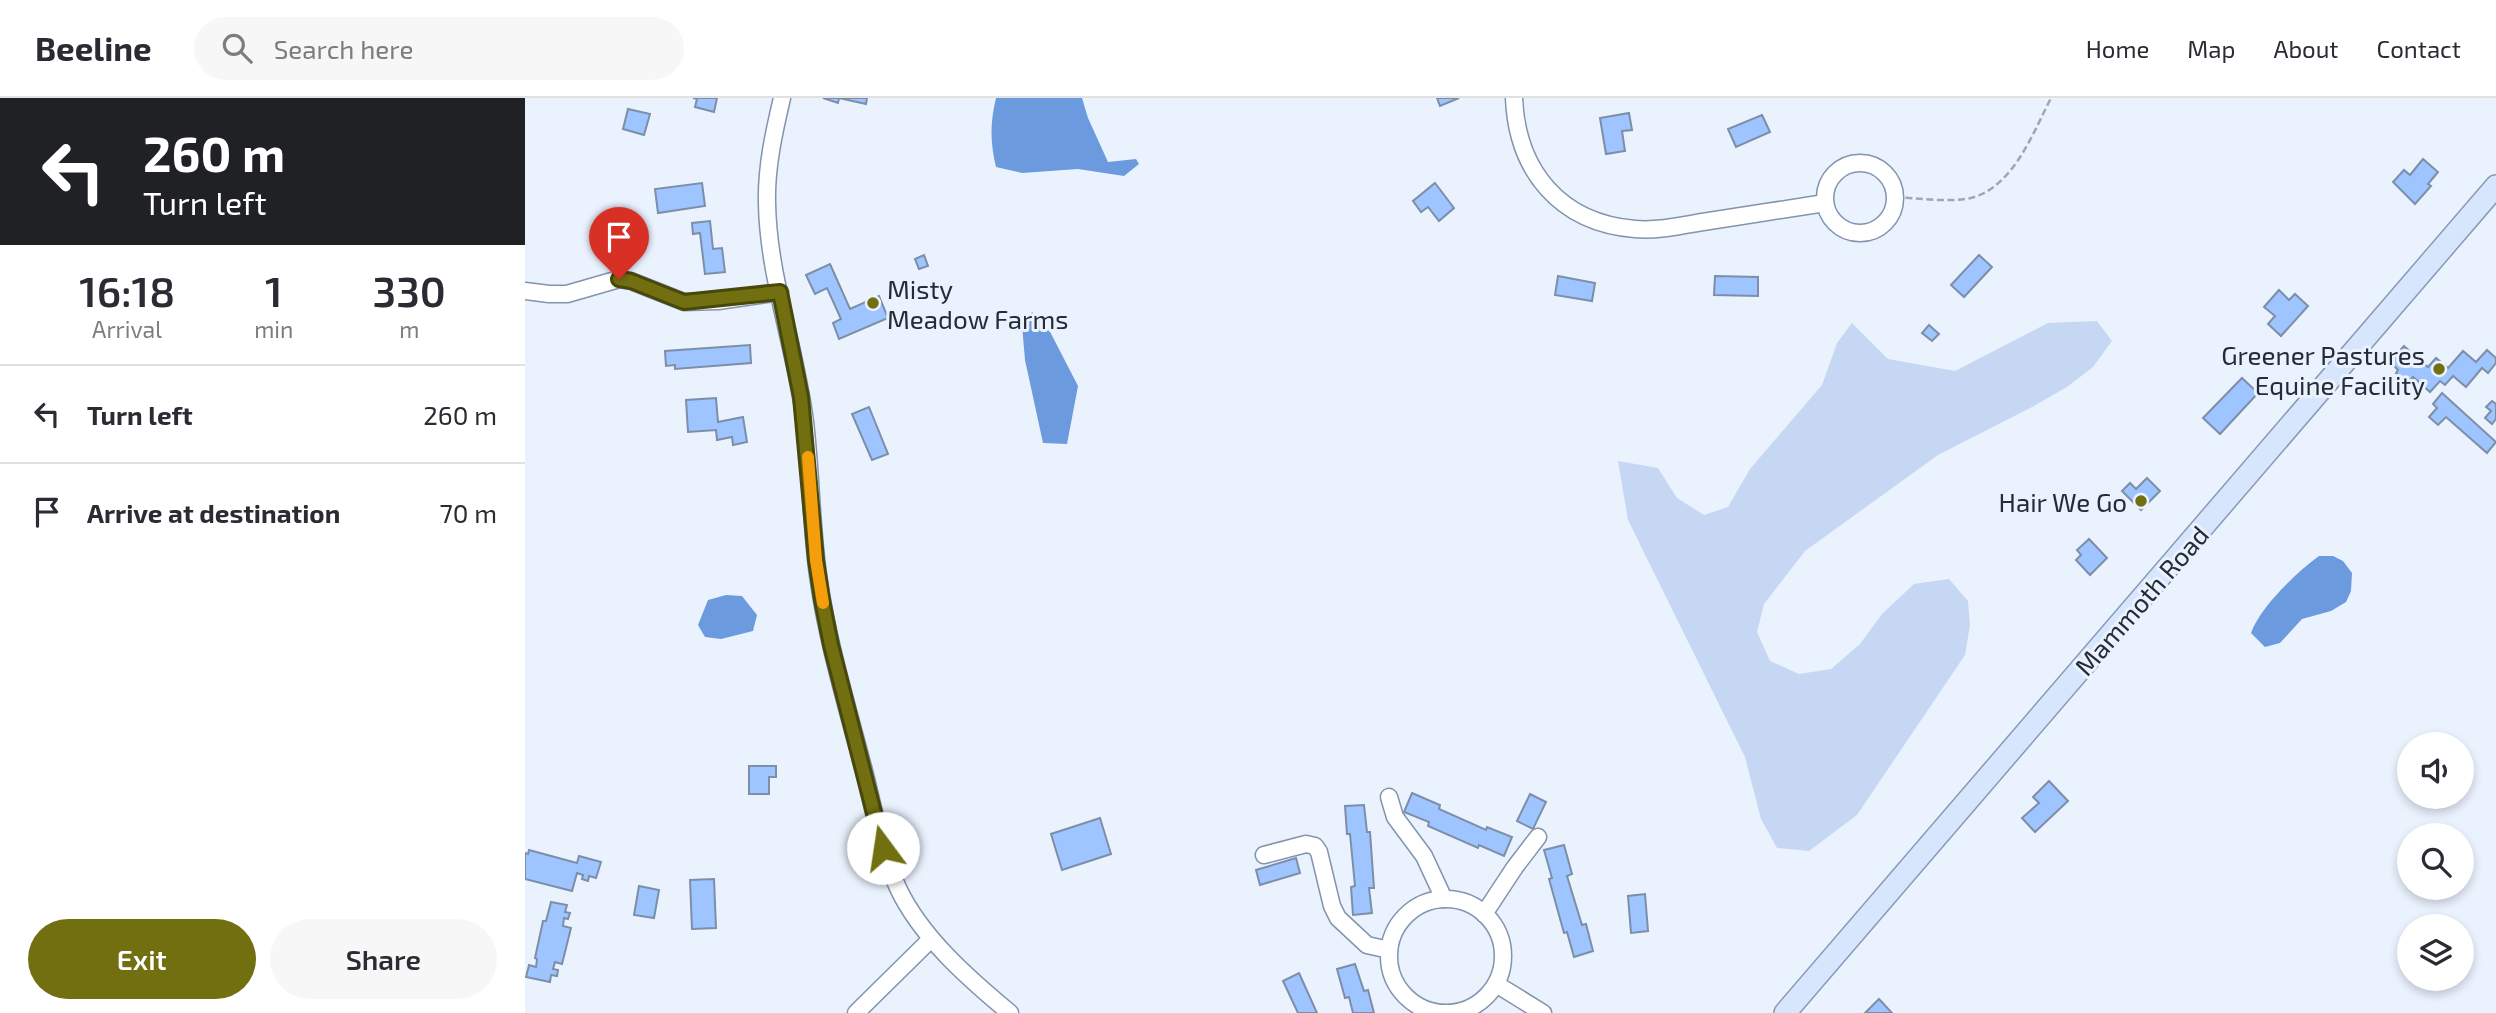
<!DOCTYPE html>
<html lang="en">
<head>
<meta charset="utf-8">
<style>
	body { margin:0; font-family:"Exo 2",sans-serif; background:#f7f7f7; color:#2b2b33; height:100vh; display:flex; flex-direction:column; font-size:26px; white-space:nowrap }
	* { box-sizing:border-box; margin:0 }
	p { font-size:23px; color:#7c7c81 }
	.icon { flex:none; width:38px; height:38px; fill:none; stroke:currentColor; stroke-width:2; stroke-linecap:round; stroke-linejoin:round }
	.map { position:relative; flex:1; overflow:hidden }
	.drawer { display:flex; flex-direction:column; background:#fff; width:525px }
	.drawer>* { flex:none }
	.hud { background:#202124; color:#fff; overflow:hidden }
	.controls { position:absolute; left:1872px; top:634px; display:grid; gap:14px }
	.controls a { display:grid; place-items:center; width:77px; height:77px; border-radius:50%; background:#fff; box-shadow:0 4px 10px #0003; font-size:35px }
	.pin { position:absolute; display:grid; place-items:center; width:60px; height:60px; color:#fff; margin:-72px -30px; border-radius:50% 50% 50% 0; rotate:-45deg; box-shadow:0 0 7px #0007 }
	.pin .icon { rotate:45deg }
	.me { position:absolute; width:77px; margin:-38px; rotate:346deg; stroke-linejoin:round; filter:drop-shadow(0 0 5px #0008) }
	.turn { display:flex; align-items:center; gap:24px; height:147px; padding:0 28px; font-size:32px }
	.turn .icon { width:91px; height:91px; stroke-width:2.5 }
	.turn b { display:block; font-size:49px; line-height:60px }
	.eta { display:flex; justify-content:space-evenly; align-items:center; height:119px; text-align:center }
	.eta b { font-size:42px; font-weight:600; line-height:49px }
	.cta { display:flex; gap:14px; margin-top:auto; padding:14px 28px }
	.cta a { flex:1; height:80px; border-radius:42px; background:#716f10; color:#fff; font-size:28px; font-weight:600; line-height:80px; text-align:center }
	.cta a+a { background:#f7f7f7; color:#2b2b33 }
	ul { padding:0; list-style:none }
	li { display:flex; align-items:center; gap:21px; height:98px; padding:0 28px; border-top:2px solid #e1e1e2 }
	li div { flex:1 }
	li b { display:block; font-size:26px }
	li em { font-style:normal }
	header { display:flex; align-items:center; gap:42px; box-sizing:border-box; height:98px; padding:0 35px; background:#fff; border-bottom:2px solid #e1e1e2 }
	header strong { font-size:33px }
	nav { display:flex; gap:38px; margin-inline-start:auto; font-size:24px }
	.search { width:490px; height:63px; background:#f7f7f7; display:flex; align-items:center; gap:18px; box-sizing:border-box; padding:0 24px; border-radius:38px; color:#7c7c81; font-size:26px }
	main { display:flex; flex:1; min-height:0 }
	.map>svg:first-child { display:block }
	.green { fill:#c5d7f2 }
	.water { fill:#6b9adf }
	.building { fill:#9ec5ff; stroke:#7c8ea8; stroke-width:2 }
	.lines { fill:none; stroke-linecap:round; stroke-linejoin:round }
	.minor-casing { stroke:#8294ae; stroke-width:19 }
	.major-casing { stroke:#889ab6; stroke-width:24 }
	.path { stroke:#a0a7b3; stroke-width:2.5; stroke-dasharray:7 3.5; stroke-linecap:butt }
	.minor { stroke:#fff; stroke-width:16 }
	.major { stroke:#d7e6fc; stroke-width:21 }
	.route-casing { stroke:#49480a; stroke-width:18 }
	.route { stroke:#716f10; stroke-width:12 }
	.slow { stroke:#f59e0b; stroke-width:12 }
	.poi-dot { fill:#716f10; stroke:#eaf2fe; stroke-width:2.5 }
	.labels { text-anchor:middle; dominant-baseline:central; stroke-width:6; stroke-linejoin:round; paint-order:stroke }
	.poi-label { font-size:26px; fill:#252c37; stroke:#eaf2fe; text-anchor:end }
	.street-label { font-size:26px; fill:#252c37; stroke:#eaf2fe }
</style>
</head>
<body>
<header>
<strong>Beeline</strong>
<div class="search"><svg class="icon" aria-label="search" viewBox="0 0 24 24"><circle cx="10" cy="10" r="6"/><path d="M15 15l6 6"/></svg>Search here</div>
<nav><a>Home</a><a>Map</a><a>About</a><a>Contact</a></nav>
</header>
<main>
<section class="drawer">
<div class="hud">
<div class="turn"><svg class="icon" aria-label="left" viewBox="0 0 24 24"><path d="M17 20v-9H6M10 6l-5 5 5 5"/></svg><div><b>260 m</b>Turn left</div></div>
</div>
<div class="eta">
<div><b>16:18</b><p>Arrival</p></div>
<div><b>1</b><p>min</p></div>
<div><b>330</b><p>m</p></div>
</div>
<ul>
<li><svg class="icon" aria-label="left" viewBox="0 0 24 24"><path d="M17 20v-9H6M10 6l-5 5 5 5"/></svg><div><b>Turn left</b></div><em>260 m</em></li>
<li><svg class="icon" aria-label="arrive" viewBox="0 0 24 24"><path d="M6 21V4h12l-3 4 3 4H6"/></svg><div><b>Arrive at destination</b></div><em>70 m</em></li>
</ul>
<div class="cta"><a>Exit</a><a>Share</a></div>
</section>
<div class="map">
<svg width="1971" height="915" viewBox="0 0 1971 915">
	<rect width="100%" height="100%" fill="#eaf2fe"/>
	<path class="green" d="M1572 223 1587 243 1568 269 1542 289 1507 309 1413 357 1280 453 1239 506 1232 534 1245 563 1274 576 1306 571 1335 546 1357 516 1389 486 1424 481 1443 503 1445 527 1440 557 1332 717 1284 753 1252 750 1236 721 1220 659 1103 422 1093 363 1133 370 1152 400 1179 417 1203 409 1225 371 1297 287 1312 245 1327 225 1363 261 1430 273 1523 225Z"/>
	<g class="water">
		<path d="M471 0H557L563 20 583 64 611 61 614 66 599 78 553 71 497 75 471 69C465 44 465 25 471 0Z"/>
		<path d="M507 214 520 224 553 288 542 346 518 345 500 262 497 227Z"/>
		<path d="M1794 458H1808L1818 463 1827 475 1826 493 1821 504 1806 513 1777 521 1755 545 1740 549 1726 535C1735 509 1772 474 1794 458Z"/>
		<path d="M201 497 217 498 232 517 228 533 196 541 180 539 173 527 183 502Z"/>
	</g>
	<g class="building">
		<path d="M168 0H192L189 14 170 9 172 1Z"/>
		<path d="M298 0H342L341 6 314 0 313 5Z"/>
		<path d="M912 0H934L915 8Z"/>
		<path d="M103 11 125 16 119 37 98 31Z"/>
		<path d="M1104 15 1107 32 1097 33 1100 53 1081 56 1075 20Z"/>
		<path d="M1237 17 1245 34 1211 49 1203 31Z"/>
		<path d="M1898 61 1913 74 1903 86 1906 88 1890 106 1868 84 1879 72 1885 77Z"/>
		<path d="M177 85 180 108 133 115 130 91Z"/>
		<path d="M910 85 929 110 914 123 903 109 896 114 888 103Z"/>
		<path d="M185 123 188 151 197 150 200 174 180 176 175 135 168 136 167 125Z"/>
		<path d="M399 157 403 168 394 171 390 161Z"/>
		<path d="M1454 157 1467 169 1439 199 1426 187Z"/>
		<path d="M305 166 325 211 354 198 363 220 314 241 308 225 316 221 302 190 290 196 281 177Z"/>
		<path d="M1033 178 1070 185 1067 203 1030 197Z"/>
		<path d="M1190 178 1233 179V198L1189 197Z"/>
		<path d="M1754 192 1764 202 1770 196 1783 208 1756 238 1743 226 1750 218 1739 209Z"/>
		<path d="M1404 227 1414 236 1407 243 1397 235Z"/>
		<path d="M225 247 226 265 150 271V267L141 268 140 253Z"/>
		<path d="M1879 248 1903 269 1911 260 1923 270 1938 253 1951 264 1962 252 1971 260V265L1963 275 1957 270 1941 289 1928 278 1920 287 1915 283 1905 294 1888 279 1883 285 1871 275 1873 272 1865 264Z"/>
		<path d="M1717 280 1733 295 1695 336 1678 320Z"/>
		<path d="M1917 295 1971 344 1962 355 1921 319 1913 327 1904 319 1912 310 1908 306Z"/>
		<path d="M191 300 193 324 218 319 222 344 208 347 207 339 192 342 191 332 163 334 161 302Z"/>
		<path d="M1967 303 1971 306V321L1967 326 1960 320 1966 313 1961 309Z"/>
		<path d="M344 309 363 356 347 362 327 316Z"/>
		<path d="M1622 380 1635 393 1616 412 1597 393 1605 385 1611 391Z"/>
		<path d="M1564 441 1582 460 1565 477 1551 462 1556 457 1552 452Z"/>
		<path d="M224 668H251V679H244V696H224Z"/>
		<path d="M1524 683 1543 703 1510 734 1497 720 1514 705 1508 699Z"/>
		<path d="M887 695 915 707 914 711 961 732 962 729 987 739 979 758 954 747 953 750 903 728 904 724 879 714Z"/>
		<path d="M1005 696 1021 704 1008 731 992 723Z"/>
		<path d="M839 707 842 734H845L849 790H844L847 815 828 817 826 789 830 788 825 736H822L820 708Z"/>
		<path d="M575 720 586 756 537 772 526 736Z"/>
		<path d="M1039 747 1047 776 1042 778 1057 827 1061 826 1068 853 1049 859 1042 834 1039 835 1024 781 1027 780 1019 752Z"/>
		<path d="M4 752 52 765 54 758 76 764 71 780 64 778 63 783 57 781 58 777 52 775 47 793 0 781V755L3 756Z"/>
		<path d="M771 760 775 775 735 787 731 772Z"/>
		<path d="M189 781 191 830 167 831 165 782Z"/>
		<path d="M114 788 134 792 129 820 109 817Z"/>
		<path d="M1120 796 1123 833 1106 835 1103 798Z"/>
		<path d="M26 804 42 807 40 814 45 815 43 821 39 820 38 828 46 830 37 866 30 864 28 871 33 872 32 878 26 877 25 884 1 879 4 867 11 869 12 861 10 860 18 823H21Z"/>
		<path d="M830 866 839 893 843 892 849 915H828L824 899 820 900 812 871Z"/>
		<path d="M774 875 792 915H773L758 883Z"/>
		<path d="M1354 901 1367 915H1340Z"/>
	</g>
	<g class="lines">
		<g class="minor-casing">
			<g id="minor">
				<path d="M257 0C249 34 241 70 242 105 243 178 271 251 280 324 286 375 286 426 293 477 302 543 322 608 339 673 349 712 356 753 373 790 396 839 444 881 485 915"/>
				<path d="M989 0C992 73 1035 125 1110 131 1135 133 1159 127 1184 123 1223 117 1261 111 1300 105"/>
				<circle cx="1335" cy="100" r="35"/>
				<path d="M0 193 24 196H42L94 181 106 183 159 204 193 203 255 194"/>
				<path d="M864 699 870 719 899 758 919 801"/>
				<path d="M739 757 781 746 790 748 794 754 807 808 813 820 842 847 864 852"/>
				<circle cx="921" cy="858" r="57"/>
				<path d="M959 816 990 769 1013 739"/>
				<path d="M971 886 1018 915"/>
				<path d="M331 915 406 841"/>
			</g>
		</g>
		<g class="major-casing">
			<path id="major" d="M1260 915 1971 88"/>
		</g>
		<path class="path" d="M1370 99C1394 100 1436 107 1457 96 1492 79 1509 33 1526 0"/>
		<use href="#minor" class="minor"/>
		<use href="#major" class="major"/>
	</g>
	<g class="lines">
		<g class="route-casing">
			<path id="route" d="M94 181 106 183 159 204 255 194 276 299 291 462 297 502 306 547 358 750"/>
		</g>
		<use href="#route" class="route"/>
		<path class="slow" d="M283 359 291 462 298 505"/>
	</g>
	<g class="poi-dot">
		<circle cx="348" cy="205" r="7"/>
		<circle cx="1914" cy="271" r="7"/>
		<circle cx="1616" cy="403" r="7"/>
	</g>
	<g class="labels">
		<g class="poi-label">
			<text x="362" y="190" text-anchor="start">Misty<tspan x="362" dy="30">Meadow Farms</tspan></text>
			<text x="1900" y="256">Greener Pastures<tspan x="1900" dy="30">Equine Facility</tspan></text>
			<text x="1602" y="403">Hair We Go</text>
		</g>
		<g class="street-label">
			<text transform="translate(1616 502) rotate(-49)">Mammoth Road</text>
		</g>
	</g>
</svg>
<div class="controls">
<a><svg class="icon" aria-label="sound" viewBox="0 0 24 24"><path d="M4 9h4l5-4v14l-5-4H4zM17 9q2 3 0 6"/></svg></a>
<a><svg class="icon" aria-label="search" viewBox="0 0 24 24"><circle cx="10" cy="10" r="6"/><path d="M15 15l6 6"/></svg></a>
<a><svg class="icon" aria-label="layers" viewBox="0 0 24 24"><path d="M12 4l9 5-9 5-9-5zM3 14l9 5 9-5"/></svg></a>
</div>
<div class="pin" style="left:94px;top:181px;background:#d93025"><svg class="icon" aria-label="arrive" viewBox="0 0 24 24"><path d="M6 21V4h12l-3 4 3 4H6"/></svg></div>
<svg class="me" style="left:358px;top:750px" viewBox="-20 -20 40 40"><circle r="19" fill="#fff"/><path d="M0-13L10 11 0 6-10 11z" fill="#716f10"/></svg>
</div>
</main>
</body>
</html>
